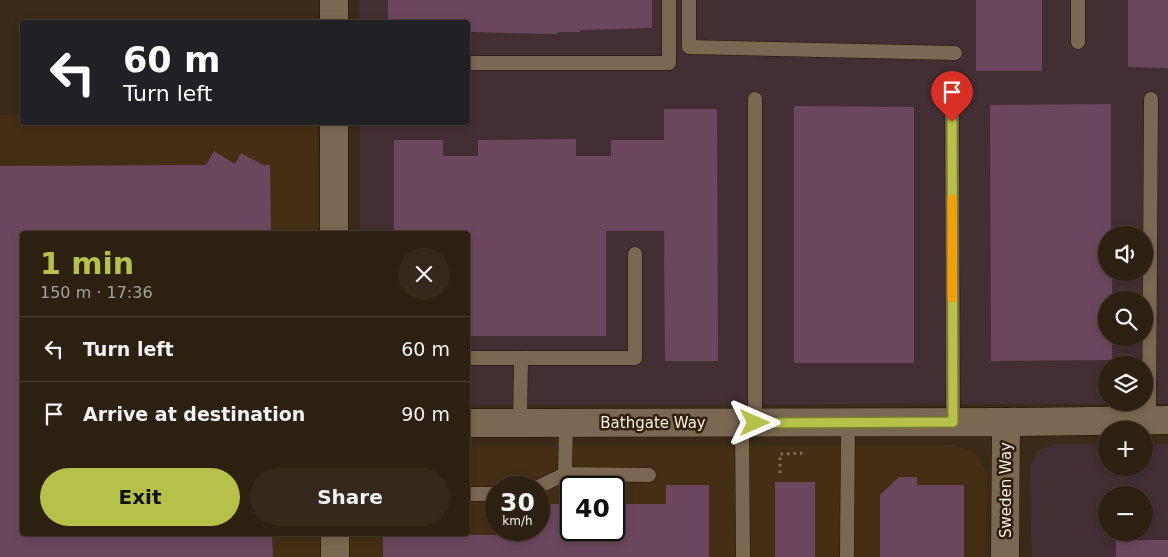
<!DOCTYPE html>
<html lang="en">
<head>
<meta charset="utf-8">
<style>
	body { margin:0; font-family:"DejaVu Sans",sans-serif; background:#34281a; color:#f1f3f6; height:100vh; display:flex; flex-direction:column; font-size:19px; white-space:nowrap }
	* { box-sizing:border-box; margin:0 }
	p { font-size:16px; color:#a6a39f }
	.icon { flex:none; width:28px; height:28px; fill:none; stroke:currentColor; stroke-width:2; stroke-linecap:round; stroke-linejoin:round }
	.map { position:relative; flex:1; overflow:hidden }
	.drawer { position:absolute; left:20px; top:231px; width:450px; height:305px; display:flex; flex-direction:column; background:#2c2011; border-radius:5px; box-shadow:0 2px 8px #0003,0 0 0 1px #483e31 }
	.drawer>* { flex:none }
	.guide { position:absolute; left:20px; top:20px; width:450px; height:105px; border-radius:5px; box-shadow:0 2px 8px #0003,0 0 0 1px #483e31; background:#202124; color:#fff; overflow:hidden }
	.tools { position:absolute; left:1098px; top:226px; display:grid; gap:10px }
	.tools a { display:grid; place-items:center; width:55px; height:55px; border-radius:50%; background:#2c2011; box-shadow:0 2px 8px #0003,0 0 0 1px #483e31; font-size:25px }
	.speed { position:absolute; left:485px; top:476px; display:flex; gap:10px; font-size:25px; font-weight:700; text-align:center }
	.speed>* { display:grid; place-content:center; width:65px; height:65px; border-radius:50%; background:#2c2011; box-shadow:0 2px 8px #0003,0 0 0 1px #483e31; line-height:1 }
	.speed small { font-size:12px; font-weight:400 }
	.speed .limit { border:2px solid #111; border-radius:8px; background:#fff; color:#111 }
	.pin { position:absolute; display:grid; place-items:center; width:42px; height:42px; color:#fff; margin:-51px -21px; border-radius:50% 50% 50% 0; rotate:-45deg; box-shadow:0 0 5px #0007 }
	.pin .icon { rotate:45deg }
	.me { position:absolute; width:55px; margin:-28px; rotate:90deg; stroke-linejoin:round; filter:drop-shadow(0 0 4px #0008) }
	.turn { display:flex; align-items:center; gap:18px; height:105px; padding:0 20px; font-size:22px }
	.turn .icon { width:65px; height:65px; stroke-width:2.5 }
	.turn b { display:block; font-size:35px; line-height:42px }
	.round { display:grid; place-items:center; flex:none; width:52px; height:52px; border-radius:26px; background:#34281a }
	.head { display:flex; align-items:center; justify-content:space-between; height:85px; padding:0 20px }
	h1 { font-size:30px; font-weight:700; line-height:38px; color:#b6c149 }
	.action { display:flex; gap:10px; margin-top:auto; padding:10px 20px }
	.action a { flex:1; height:58px; border-radius:30px; background:#b6c149; color:#111; font-size:20px; font-weight:700; line-height:58px; text-align:center }
	.action a+a { background:#34281a; color:#f1f3f6 }
	ul { padding:0; list-style:none }
	li { display:flex; align-items:center; gap:15px; height:65px; padding:0 20px; border-top:1px solid #483e31 }
	li div { flex:1 }
	li b { display:block; font-size:19px }
	li em { font-style:normal }
	.map>svg:first-child { display:block }
	.built { fill:#442f15; fill-rule:evenodd }
	.industrial { fill:#432f33; fill-rule:evenodd }
	.building { fill:#6b475d }
	.lines { fill:none; stroke-linecap:round; stroke-linejoin:round }
	.service-casing { stroke:#211201; stroke-width:15 }
	.minor-casing { stroke:#211201; stroke-width:29 }
	.tertiary-casing { stroke:#211201; stroke-width:29 }
	.path { stroke:#7e6f5f; stroke-width:3; stroke-dasharray:2.5 4; stroke-linecap:butt }
	.service { stroke:#7b6853; stroke-width:14 }
	.minor { stroke:#7b6853; stroke-width:28 }
	.tertiary { stroke:#7b6853; stroke-width:28 }
	.route-casing { stroke:#767d2f; stroke-width:12 }
	.route { stroke:#b6c149; stroke-width:9 }
	.slow { stroke:#f59e0b; stroke-width:9 }
	.labels { text-anchor:middle; dominant-baseline:central; stroke-width:5; stroke-linejoin:round; paint-order:stroke }
	.street-label { font-size:15px; fill:#fcf1e5; stroke:#30200d }
</style>
</head>
<body>
<div class="map">
<svg width="1168" height="557" viewBox="0 0 1168 557">
	<rect width="100%" height="100%" fill="#3b2a17"/>
	<path class="built" d="M0 115H22V122L317 123 319 234H22V534H468V446L954 445 971 451 979 457 987 474 985 557H0ZM496 488H539V530H496ZM571 488H614V530H571Z"/>
	<g class="industrial">
		<path d="M359 0H1168V404L468 405V234H360V123L468 122V22H359ZM1106 235H1144V272H1106ZM1106 300H1144V338H1106ZM1106 365H1144V402H1106Z"/>
		<path d="M1057 444H1106V468H1144V444H1168V557H1032L1030 466 1039 450ZM1106 495H1144V532H1106Z"/>
	</g>
	<g class="building">
		<path d="M388 0H652V28L580 30V32H558L557 34 468 32V22H388Z"/>
		<rect x="976" y="0" width="66" height="71"/>
		<path d="M1128 0H1168V68L1128 67Z"/>
		<path d="M1111 104V235H1106V272H1112V300H1106V338H1112V360L991 361 990 105Z"/>
		<path d="M794 106 914 107V363H794Z"/>
		<path d="M664 109H717L718 361H665L664 231H606V336H468V234L394 233V140H443V156H478V140L576 139V156H611V140H664Z"/>
		<path d="M214 151 235 164 241 153 263 165H270L271 234H22V534H272L273 557H0V166L206 165Z"/>
		<path d="M899 477H917V485H964V557H880V495Z"/>
		<rect x="775" y="482" width="40" height="75"/>
		<path d="M666 485H709V557H383V535H534V530H539V504H571V530H614V504H666Z"/>
		<rect x="1116" y="540" width="52" height="17"/>
	</g>
	<g class="lines">
		<g class="service-casing">
			<g id="service">
				<path d="M689 0V47L955 53"/>
				<path d="M1078 0V42"/>
				<path d="M468 63H669V0"/>
				<path d="M755 99V423"/>
				<path d="M952 102 953 422"/>
				<path d="M468 358H521"/>
				<path d="M1149 420 1151 99"/>
				<path d="M520 423 521 358H635V254"/>
				<path d="M742 423 743 557"/>
				<path d="M565 474 566 423"/>
				<path d="M536 488 565 474 649 475"/>
				<path d="M468 494H496"/>
				<path d="M847 557 848 423"/>
			</g>
		</g>
		<g class="minor-casing">
			<g id="minor">
				<path d="M1006 422 1168 420"/>
				<path d="M335 534V557"/>
			</g>
		</g>
		<g class="tertiary-casing">
			<g id="tertiary">
				<path d="M334 0V22"/>
				<path d="M334 122V234"/>
				<path d="M468 423 1006 422 1005 557"/>
			</g>
		</g>
		<path class="path" d="M780 473V454L806 453"/>
		<use href="#service" class="service"/>
		<use href="#minor" class="minor"/>
		<use href="#tertiary" class="tertiary"/>
	</g>
	<g class="lines">
		<g class="route-casing">
			<path id="route" d="M755 423 953 422 952 122"/>
		</g>
		<use href="#route" class="route"/>
		<path class="slow" d="M952 199V298"/>
	</g>
	<g class="labels">
		<g class="street-label">
			<text x="653" y="423">Bathgate Way</text>
			<text transform="translate(1006 490) rotate(-90)">Sweden Way</text>
		</g>
	</g>
</svg>
<div class="tools">
<a><svg class="icon" aria-label="sound" viewBox="0 0 24 24"><path d="M4 9h4l5-4v14l-5-4H4zM17 9q2 3 0 6"/></svg></a>
<a><svg class="icon" aria-label="search" viewBox="0 0 24 24"><circle cx="10" cy="10" r="6"/><path d="M15 15l6 6"/></svg></a>
<a><svg class="icon" aria-label="layers" viewBox="0 0 24 24"><path d="M12 4l9 5-9 5-9-5zM3 14l9 5 9-5"/></svg></a>
<a>+</a>
<a>−</a>
</div>
<div class="speed"><div>30<small>km/h</small></div><div class="limit">40</div></div>
<div class="pin" style="left:952px;top:122px;background:#d93025"><svg class="icon" aria-label="arrive" viewBox="0 0 24 24"><path d="M6 21V4h12l-3 4 3 4H6"/></svg></div>
<svg class="me" style="left:755px;top:423px" viewBox="-20 -20 40 40"><path d="M0-17L14 15 0 8-14 15z" fill="#b6c149" stroke="#fff" stroke-width="4"/></svg>
<div class="guide">
<div class="turn"><svg class="icon" aria-label="left" viewBox="0 0 24 24"><path d="M17 20v-9H6M10 6l-5 5 5 5"/></svg><div><b>60 m</b>Turn left</div></div>
</div>
<section class="drawer">
<div class="head"><div><h1>1 min</h1><p>150 m · 17:36</p></div><a class="round"><svg class="icon" aria-label="close" viewBox="0 0 24 24"><path d="M6 6l12 12M18 6L6 18"/></svg></a></div>
<ul>
<li><svg class="icon" aria-label="left" viewBox="0 0 24 24"><path d="M17 20v-9H6M10 6l-5 5 5 5"/></svg><div><b>Turn left</b></div><em>60 m</em></li>
<li><svg class="icon" aria-label="arrive" viewBox="0 0 24 24"><path d="M6 21V4h12l-3 4 3 4H6"/></svg><div><b>Arrive at destination</b></div><em>90 m</em></li>
</ul>
<div class="action"><a>Exit</a><a>Share</a></div>
</section>
</div>
</body>
</html>
